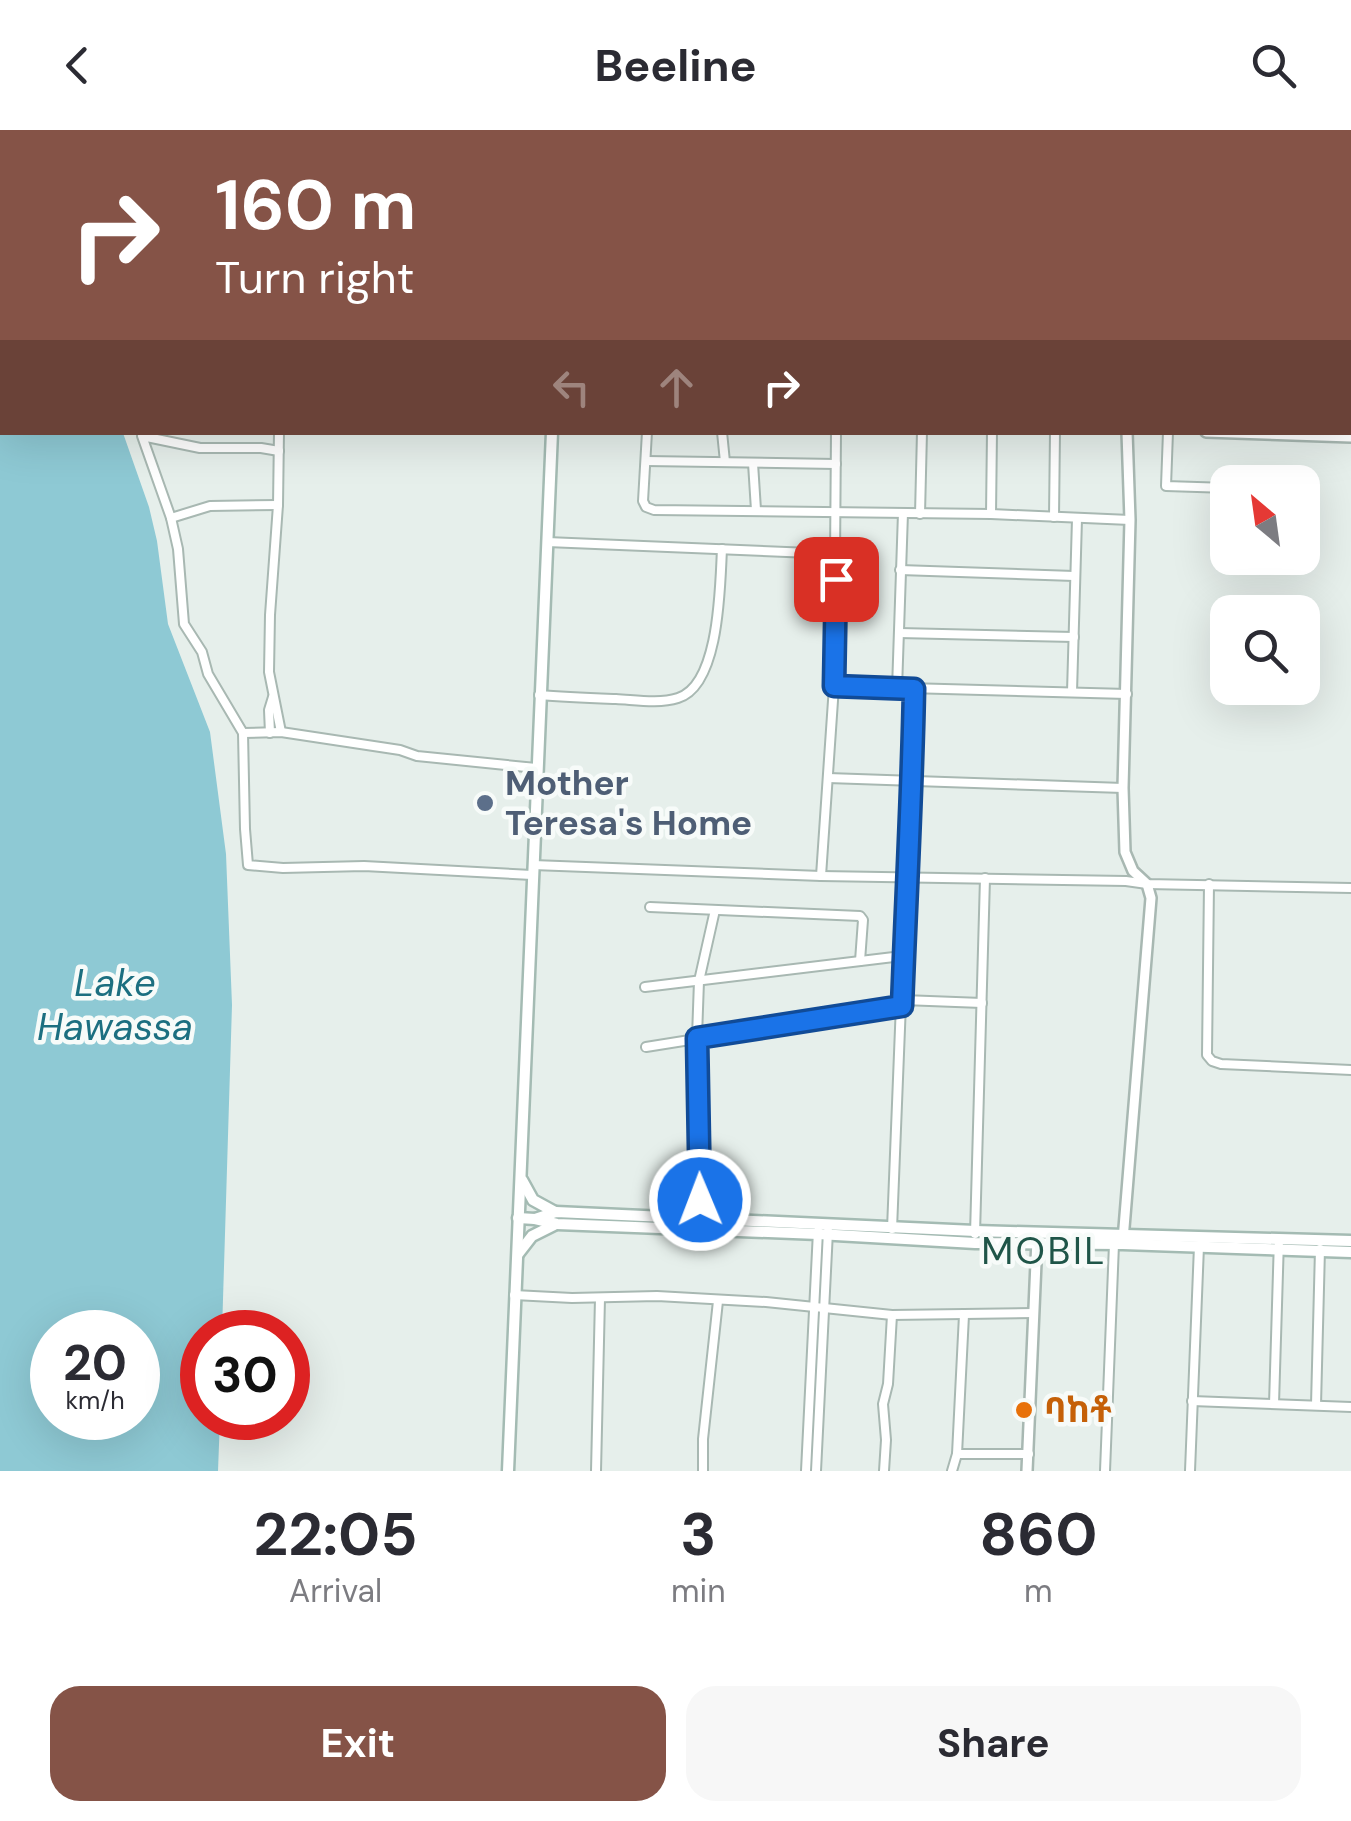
<!DOCTYPE html>
<html lang="en">
<head>
<meta charset="utf-8">
<style>
	body { margin:0; font-family:"DM Sans","Noto Sans Ethiopic",sans-serif; background:#f7f7f7; color:#2b2b33; height:100vh; display:flex; flex-direction:column; font-size:38px; white-space:nowrap }
	* { box-sizing:border-box; margin:0 }
	p { font-size:32px; color:#7c7c81 }
	.icon { flex:none; width:55px; height:55px; fill:none; stroke:currentColor; stroke-width:2; stroke-linecap:round; stroke-linejoin:round }
	.map { position:relative; height:1341px; overflow:hidden }
	.details { display:flex; flex-direction:column; background:#fff; flex:1 }
	.details>* { flex:none }
	.banner { position:absolute; left:0px; top:0px; width:1352px; height:305px; box-shadow:0 10px 40px #0002; background:#855347; color:#fff; overflow:hidden }
	.needle { width:65px; rotate:331deg }
	.fabs { position:absolute; left:1210px; top:335px; display:grid; gap:20px }
	.fabs a { display:grid; place-items:center; width:110px; height:110px; border-radius:20px; background:#fff; box-shadow:0 10px 40px #0002; font-size:50px }
	.speed { position:absolute; left:30px; top:1180px; display:flex; gap:20px; font-size:50px; font-weight:700; text-align:center }
	.speed>* { display:grid; place-content:center; width:130px; height:130px; border-radius:50%; background:#fff; box-shadow:0 10px 40px #0002; line-height:1 }
	.speed small { font-size:25px; font-weight:400 }
	.speed .limit { border:15px solid #d22; background:#fff; color:#111 }
	.pin { position:absolute; display:grid; place-items:center; width:85px; height:85px; color:#fff; margin:-42px; border-radius:20px; box-shadow:0 5px 15px #0006 }
	.me { position:absolute; width:110px; margin:-55px; rotate:359deg; stroke-linejoin:round; filter:drop-shadow(0 0 8px #0008) }
	.turn { display:flex; align-items:center; gap:35px; height:210px; padding:0 50px; font-size:45px }
	.turn .icon { width:130px; height:130px; stroke-width:2.5 }
	.turn b { display:block; font-size:70px; line-height:85px }
	.lanes { display:flex; align-items:center; height:95px; padding:0 50px; background:#0003; justify-content:center; gap:50px; direction:ltr }
	.lanes .off { opacity:.35 }
	.eta { display:flex; justify-content:space-evenly; align-items:center; height:170px; text-align:center }
	.eta b { font-size:60px; font-weight:700; line-height:70px }
	.button { display:flex; gap:20px; margin-top:auto; padding:20px 50px }
	.button a { flex:1; height:115px; border-radius:30px; background:#855347; color:#fff; font-size:40px; font-weight:700; line-height:115px; text-align:center }
	.button a+a { background:#f7f7f7; color:#2b2b33 }
	header { display:flex; justify-content:space-between; align-items:center; height:130px; padding:0 50px; background:#fff; font-size:45px; font-weight:700 }
	.map>svg:first-child { display:block }
	.water { fill:#8ec9d4; fill-rule:evenodd }
	.lines { fill:none; stroke-linecap:round; stroke-linejoin:round }
	.minor-casing { stroke:#a8b8b2; stroke-width:12 }
	.tertiary-casing { stroke:#a8b8b2; stroke-width:14 }
	.secondary-casing { stroke:#a4bbb3; stroke-width:15 }
	.minor { stroke:#fff; stroke-width:8 }
	.tertiary { stroke:#fff; stroke-width:9 }
	.secondary { stroke:#fff; stroke-width:10 }
	.route-casing { stroke:#114b97; stroke-width:25 }
	.route { stroke:#1a73e8; stroke-width:18 }
	.service-dot { fill:#5c6f8a; stroke:#f7fbf9; stroke-width:4 }
	.food-dot { fill:#e8710a; stroke:#f7fbf9; stroke-width:4 }
	.labels { text-anchor:middle; dominant-baseline:central; stroke-width:9; stroke-linejoin:round; paint-order:stroke }
	.service-label { font-size:35px; font-weight:bold; fill:#4e5e75; stroke:#f7fbf9; text-anchor:start }
	.food-label { font-size:35px; font-weight:bold; fill:#c56008; stroke:#f7fbf9; text-anchor:start }
	.water-label { font-size:38px; font-style:italic; fill:#1c6f80; stroke:#f7fbf9 }
	.neighbourhood-label { font-size:38px; letter-spacing:2.5px; fill:#1f5548; stroke:#f7fbf9 }
</style>
</head>
<body>
<header><svg class="icon" aria-label="back" viewBox="0 0 24 24"><path d="M15 5l-7 7 7 7"/></svg>Beeline<svg class="icon" aria-label="search" viewBox="0 0 24 24"><circle cx="10" cy="10" r="6"/><path d="M15 15l6 6"/></svg></header>
<div class="map">
<svg width="1351" height="1341" viewBox="0 0 1351 1341">
	<rect width="100%" height="100%" fill="#e6efeb"/>
	<path class="water" d="M0 4 2 10V302L123 303 149 377 157 411 168 494 210 602 226 724 232 875 222 1202H202V1288H220L218 1341H0ZM52 1202H138V1288H52Z"/>
	<g class="lines">
		<g class="minor-casing">
			<g id="minor">
				<path d="M279 2V0"/>
				<path d="M665 2V0"/>
				<path d="M759 2V0"/>
				<path d="M852 2V0"/>
				<path d="M946 2V0"/>
				<path d="M1045 2V0"/>
				<path d="M1237 2V0"/>
				<path d="M1350 62H1351"/>
				<path d="M1350 133H1351"/>
				<path d="M1350 205H1351"/>
				<path d="M1350 246H1351"/>
				<path d="M279 302 278 375 270 485 269 542 281 602"/>
				<path d="M647 302 643 371 646 377 654 380 991 384 1130 390"/>
				<path d="M722 302 725 332"/>
				<path d="M1168 302 1166 356 1228 358"/>
				<path d="M279 321 261 318H200L142 306 171 388 178 419 184 494 202 522 208 544 243 603 245 699 248 735 283 738 364 736 532 745"/>
				<path d="M646 331 836 334"/>
				<path d="M753 333 756 380"/>
				<path d="M1248 352 1249 349"/>
				<path d="M920 384 922 302"/>
				<path d="M991 384 992 302"/>
				<path d="M1054 387 1055 302"/>
				<path d="M171 388 210 376 278 375"/>
				<path d="M547 412 835 424"/>
				<path d="M900 440 1074 446"/>
				<path d="M899 503 1074 507"/>
				<path d="M834 556 1127 564"/>
				<path d="M897 559 903 383"/>
				<path d="M1072 562 1077 389"/>
				<path d="M539 565C565 567 591 568 616 569 636 570 659 574 678 568 720 555 720 455 722 419"/>
				<path d="M243 603 281 602 400 620 417 626 536 638"/>
				<path d="M270 603 269 580 273 567"/>
				<path d="M828 648 1123 658"/>
				<path d="M533 735 821 746 1126 751 1147 754 1351 758"/>
				<path d="M821 746 834 556 836 302"/>
				<path d="M1209 754 1207 925 1212 931 1221 934 1351 940"/>
				<path d="M650 777 860 786 863 790 860 831"/>
				<path d="M645 857 902 826"/>
				<path d="M903 870 982 873"/>
				<path d="M646 917 902 876"/>
				<path d="M694 1092 699 1078 701 1063 697 907 699 851 715 780"/>
				<path d="M892 1099 906 748 912 649 914 559"/>
				<path d="M975 1104 985 748"/>
				<path d="M514 1165 572 1168 657 1166 766 1172 892 1185 1034 1183"/>
				<path d="M1192 1271 1351 1277"/>
				<path d="M1274 1274 1279 1109"/>
				<path d="M1316 1275 1320 1119"/>
				<path d="M957 1324H1029"/>
				<path d="M596 1341 600 1168"/>
				<path d="M703 1341V1309L718 1171"/>
				<path d="M806 1341 818 1101"/>
				<path d="M816 1341 828 1101"/>
				<path d="M884 1341 886 1310 883 1274 888 1254 892 1185"/>
				<path d="M952 1341 957 1324 964 1185"/>
				<path d="M1105 1341 1114 1114"/>
				<path d="M1190 1341 1199 1116"/>
			</g>
		</g>
		<g class="tertiary-casing">
			<g id="tertiary">
				<path d="M1136 2V0"/>
				<path d="M1350 299H1351"/>
				<path d="M1206 302 1351 307"/>
				<path d="M1123 1110 1151 768 1147 754 1133 741 1125 722 1123 658 1130 390 1127 302"/>
				<path d="M1027 1341 1037 1109"/>
			</g>
		</g>
		<g class="secondary-casing">
			<g id="secondary">
				<path d="M565 2V0"/>
				<path d="M522 1050 533 1070 555 1082"/>
				<path d="M518 1088 535 1089 557 1094 818 1104 975 1113 1123 1114 1351 1122"/>
				<path d="M535 1089 556 1082 975 1101 1351 1111"/>
				<path d="M518 1124 532 1106 554 1095"/>
				<path d="M508 1341 552 302"/>
			</g>
		</g>
		<use href="#minor" class="minor"/>
		<use href="#tertiary" class="tertiary"/>
		<use href="#secondary" class="secondary"/>
	</g>
	<g class="lines">
		<g class="route-casing">
			<path id="route" d="M700 1070 697 908 902 876C906 770 912 665 914 559L834 556 836 449"/>
		</g>
		<use href="#route" class="route"/>
	</g>
	<circle class="service-dot" cx="485" cy="673" r="10"/>
	<circle class="food-dot" cx="1024" cy="1280" r="10"/>
	<g class="labels">
		<g class="service-label">
			<text x="505" y="653">Mother<tspan x="505" dy="40">Teresa's Home</tspan></text>
		</g>
		<g class="food-label">
			<text x="1044" y="1280">ባከቶ</text>
		</g>
		<g class="water-label">
			<text x="115" y="853">Lake<tspan x="115" dy="44">Hawassa</tspan></text>
		</g>
		<g class="neighbourhood-label">
			<text x="1044" y="1121">MOBIL</text>
		</g>
	</g>
</svg>
<div class="fabs">
<a><svg class="needle" viewBox="-14 -14 28 28"><path d="M0-13l5 13h-10z" fill="#e53935"/><path d="M0 13l5-13h-10z" fill="#7c7c81"/></svg></a>
<a><svg class="icon" aria-label="search" viewBox="0 0 24 24"><circle cx="10" cy="10" r="6"/><path d="M15 15l6 6"/></svg></a>
</div>
<div class="speed"><div>20<small>km/h</small></div><div class="limit">30</div></div>
<div class="pin" style="left:836px;top:449px;background:#d93025"><svg class="icon" aria-label="arrive" viewBox="0 0 24 24"><path d="M6 21V4h12l-3 4 3 4H6"/></svg></div>
<svg class="me" style="left:700px;top:1070px" viewBox="-20 -20 40 40"><circle r="17" fill="#1a73e8" stroke="#fff" stroke-width="3"/><path d="M0-11L8 9 0 5-8 9z" fill="#fff"/></svg>
<div class="banner">
<div class="turn"><svg class="icon" aria-label="right" viewBox="0 0 24 24"><path d="M7 20v-9h11M14 6l5 5-5 5"/></svg><div><b>160 m</b>Turn right</div></div>
<div class="lanes"><svg class="icon off" aria-label="left" viewBox="0 0 24 24"><path d="M17 20v-9H6M10 6l-5 5 5 5"/></svg><svg class="icon off" aria-label="ahead" viewBox="0 0 24 24"><path d="M12 20V5M6 11l6-6 6 6"/></svg><svg class="icon" aria-label="right" viewBox="0 0 24 24"><path d="M7 20v-9h11M14 6l5 5-5 5"/></svg></div>
</div>
</div>
<section class="details">
<div class="eta">
<div><b>22:05</b><p>Arrival</p></div>
<div><b>3</b><p>min</p></div>
<div><b>860</b><p>m</p></div>
</div>
<div class="button"><a>Exit</a><a>Share</a></div>
</section>
</body>
</html>
